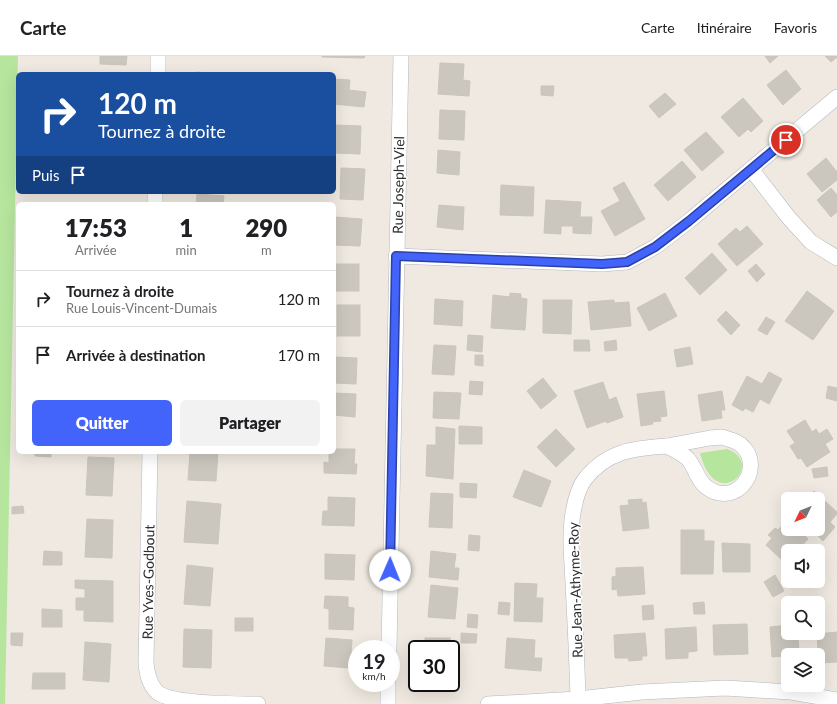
<!DOCTYPE html>
<html lang="fr">
<head>
<meta charset="utf-8">
<style>
	body { margin:0; font-family:Lato,sans-serif; background:#f2f2f2; color:#202124; height:100vh; display:flex; flex-direction:column; font-size:15px; white-space:nowrap }
	* { box-sizing:border-box; margin:0 }
	p { font-size:13px; color:#757577 }
	.icon { flex:none; width:22px; height:22px; fill:none; stroke:currentColor; stroke-width:2; stroke-linecap:round; stroke-linejoin:round }
	.map { position:relative; flex:1; overflow:hidden }
	.panel { position:absolute; left:16px; top:146px; width:320px; height:252px; display:flex; flex-direction:column; background:#fff; border-radius:6px; box-shadow:0 4px 16px #0002 }
	.panel>* { flex:none }
	.hud { position:absolute; left:16px; top:16px; width:320px; height:122px; border-radius:6px; box-shadow:0 4px 16px #0002; background:#1a4fa0; color:#fff; overflow:hidden }
	.needle { width:26px; rotate:227deg }
	.fabs { position:absolute; left:781px; top:436px; display:grid; gap:8px }
	.fabs a { display:grid; place-items:center; width:44px; height:44px; border-radius:6px; background:#fff; box-shadow:0 4px 16px #0002; font-size:20px }
	.speed { position:absolute; left:348px; top:584px; display:flex; gap:8px; font-size:20px; font-weight:700; text-align:center }
	.speed>* { display:grid; place-content:center; width:52px; height:52px; border-radius:50%; background:#fff; box-shadow:0 4px 16px #0002; line-height:1 }
	.speed small { font-size:10px; font-weight:400 }
	.speed .limit { border:2px solid #111; border-radius:6px; background:#fff; color:#111 }
	.pin { position:absolute; display:grid; place-items:center; width:34px; height:34px; color:#fff; margin:-17px; border:2px solid #fff; border-radius:50%; box-shadow:0 1px 4px #0007 }
	.me { position:absolute; width:44px; margin:-22px; rotate:1deg; stroke-linejoin:round; filter:drop-shadow(0 0 3px #0008) }
	.turn { display:flex; align-items:center; gap:14px; height:84px; padding:0 16px; font-size:18px }
	.turn .icon { width:52px; height:52px; stroke-width:2.5 }
	.turn b { display:block; font-size:28px; line-height:34px }
	.then { display:flex; align-items:center; height:38px; padding:0 16px; background:#0003; gap:8px; font-size:15px }
	.eta { display:flex; justify-content:space-evenly; align-items:center; height:68px; text-align:center }
	.eta b { font-size:24px; font-weight:800; line-height:28px }
	.primary-button { display:flex; gap:8px; margin-top:auto; padding:8px 16px }
	.primary-button a { flex:1; height:46px; border-radius:6px; background:#4264fb; color:#fff; font-size:16px; font-weight:800; line-height:46px; text-align:center }
	.primary-button a+a { background:#f2f2f2; color:#202124 }
	ul { padding:0; list-style:none }
	li { display:flex; align-items:center; gap:12px; height:56px; padding:0 16px; border-top:1px solid #e0e0e0 }
	li div { flex:1 }
	li b { display:block; font-size:15px }
	li em { font-style:normal }
	header { display:flex; align-items:center; gap:24px; box-sizing:border-box; height:56px; padding:0 20px; background:#fff; border-bottom:1px solid #e0e0e0 }
	header strong { font-size:19px }
	nav { display:flex; gap:22px; margin-inline-start:auto; font-size:14px }
	.map>svg:first-child { display:block }
	.green { fill:#b6e59e }
	.building { fill:#cbc7bf; stroke:#cbc5ba }
	.lines { fill:none; stroke-linecap:round; stroke-linejoin:round }
	.minor-casing { stroke:#b4b7c1; stroke-width:16 }
	.minor { stroke:#fff; stroke-width:15 }
	.route-casing { stroke:#2b41a3; stroke-width:10 }
	.route { stroke:#4264fb; stroke-width:7 }
	.labels { text-anchor:middle; dominant-baseline:central; stroke-width:3; stroke-linejoin:round; paint-order:stroke }
	.street-label { font-size:14px; fill:#2e2e2e; stroke:#fff }
</style>
</head>
<body>
<header>
<strong>Carte</strong>
<nav><a>Carte</a><a>Itinéraire</a><a>Favoris</a></nav>
</header>
<div class="map">
<svg width="837" height="648" viewBox="0 0 837 648">
	<rect width="100%" height="100%" fill="#efe9e1"/>
	<g class="green">
		<path d="M0 0H18L5 648H0Z"/>
		<path d="M727 393C767 407 716 460 700 397Z"/>
	</g>
	<g class="building">
		<path d="M100 0H127L126 9 100 8Z"/>
		<path d="M322 0H365L364 2 322 1Z"/>
		<path d="M765 0H778L770 7Z"/>
		<path d="M825 0H837V1L831 6Z"/>
		<path d="M440 7 464 8 463 24 470 25 469 40 438 38Z"/>
		<path d="M786 14 801 33 783 49 767 29Z"/>
		<path d="M196 16 224 18H196Z"/>
		<path d="M334 23 350 24 349 34 366 36 364 51 334 48Z"/>
		<path d="M541 30H554L553 40 541 39Z"/>
		<path d="M665 37 676 48 659 62 649 50Z"/>
		<path d="M743 42 763 65 751 76 748 73 739 81 721 61Z"/>
		<path d="M440 54 465 55 464 84 439 83Z"/>
		<path d="M336 69 361 70 360 98 335 97Z"/>
		<path d="M706 76 724 96 702 115 684 94Z"/>
		<path d="M438 94 460 96 459 119 437 117Z"/>
		<path d="M826 102 837 116V124L822 136 807 118Z"/>
		<path d="M682 105 696 121 668 145 654 129Z"/>
		<path d="M341 112 365 113 363 144 340 143Z"/>
		<path d="M624 126 645 163 615 180 601 155 620 145 613 132Z"/>
		<path d="M501 129 534 131 533 160 500 159Z"/>
		<path d="M831 132 837 139V156L831 161 817 144Z"/>
		<path d="M197 138 224 140 223 148H196Z"/>
		<path d="M546 144 581 146 580 161H592L591 178 573 177V170H561V178L544 177Z"/>
		<path d="M439 149 464 151 463 174 437 171Z"/>
		<path d="M334 161 362 163 360 190 334 189Z"/>
		<path d="M747 170 763 188 737 210 718 188 736 172 740 176Z"/>
		<path d="M712 197 727 214 700 239 685 222Z"/>
		<rect x="334" y="208" width="25" height="27"/>
		<path d="M756 208 765 218 757 226 748 215Z"/>
		<path d="M807 235 834 255 813 284 785 265Z"/>
		<path d="M510 237 521 238V242L527 243 525 274 491 272 493 239 510 241Z"/>
		<path d="M665 237 677 260 649 275 637 252Z"/>
		<path d="M435 243 463 245 462 270 434 268Z"/>
		<path d="M543 244H572L571 278 543 277Z"/>
		<path d="M614 244V247L629 246 631 270 591 274 588 246Z"/>
		<rect x="337" y="249" width="23" height="31"/>
		<path d="M726 255 740 269 731 279 717 264Z"/>
		<path d="M766 261 775 266 767 279 758 274Z"/>
		<path d="M468 279 483 280 482 296 467 294Z"/>
		<path d="M574 284H589L590 295H574Z"/>
		<path d="M616 284 617 294 605 295 604 286Z"/>
		<path d="M434 289 456 290 454 319 432 318Z"/>
		<path d="M690 291 693 308 677 311 674 294Z"/>
		<path d="M475 299H483V310L475 309Z"/>
		<path d="M334 301 357 302 356 328 334 327Z"/>
		<path d="M769 316 782 323 769 348 760 343 753 356 745 352 743 355 732 349 747 320 762 328Z"/>
		<path d="M543 322 557 340 541 353 527 335Z"/>
		<path d="M470 325 483 326 482 339 469 338Z"/>
		<path d="M603 326 609 344 616 341 623 361 607 367 606 365 587 372 574 335Z"/>
		<path d="M828 330 837 332V345L826 342Z"/>
		<path d="M664 335 667 360 660 361 661 365 652 366 653 368 641 370 637 338Z"/>
		<path d="M722 335 725 354H721L722 362 702 365 698 339Z"/>
		<path d="M434 336 461 337 459 363 433 362Z"/>
		<path d="M334 337 356 338 355 361 334 359Z"/>
		<path d="M805 364 812 376 816 373 819 378 827 373 833 383 825 388 830 396 807 411 801 402 798 403 790 390 795 387 787 375Z"/>
		<path d="M459 370 482 371V388H459Z"/>
		<path d="M436 371 455 373 453 423 426 420 427 389H436Z"/>
		<path d="M556 373 575 393 556 411 537 391Z"/>
		<path d="M334 393H355L354 408H357L356 418 324 417V406L329 407V396H334Z"/>
		<path d="M35 396H51V401L35 400Z"/>
		<path d="M190 396H218L216 425 188 424Z"/>
		<path d="M88 401 114 402 112 440 86 439Z"/>
		<path d="M827 411 828 420 814 422 812 413Z"/>
		<path d="M524 414 551 425 541 451 513 441Z"/>
		<path d="M460 427 477 428 476 442 460 441Z"/>
		<path d="M814 435 837 456V458L830 466 835 471 823 485 811 473H818V443H806Z"/>
		<path d="M431 437 453 438 452 472 429 471Z"/>
		<path d="M328 441 355 442 354 470 322 469 323 455H328Z"/>
		<path d="M642 443V447L646 446 649 472 623 475 620 450 629 449 628 444Z"/>
		<path d="M187 445 221 448 218 488 184 486Z"/>
		<path d="M23 450 24 457 12 458V451Z"/>
		<path d="M87 463 113 464 112 502 85 501Z"/>
		<path d="M788 463V473H798L808 483 797 495H788V502L786 500 782 504 766 489 772 482 768 479 775 472 778 474Z"/>
		<path d="M681 474H704V485H714L713 518H681Z"/>
		<path d="M469 479 480 480 479 495 468 494Z"/>
		<path d="M722 487 750 488V516H723Z"/>
		<path d="M44 495 62 496V509H43Z"/>
		<path d="M431 495 456 498 454 512H459L458 524 429 521Z"/>
		<path d="M325 498 355 499 354 524 325 523Z"/>
		<path d="M187 509 213 512 210 550 184 548Z"/>
		<path d="M643 511 645 538 618 540 617 533 612 534V521L616 520V512Z"/>
		<path d="M775 519 784 535 773 541 764 526Z"/>
		<path d="M75 524 113 525V566L84 565V554H76V542H85V533L75 532Z"/>
		<path d="M515 527 537 528 536 542H543L542 566 514 565Z"/>
		<path d="M431 529 458 532 455 563 428 561Z"/>
		<path d="M325 540 348 541V551L354 552 353 574 329 573V553L324 552Z"/>
		<path d="M499 546 510 547 509 559 498 558Z"/>
		<path d="M704 546 705 558H694L693 547Z"/>
		<path d="M653 549 654 563 643 564 642 550Z"/>
		<path d="M42 553 62 554V571H42Z"/>
		<path d="M468 558 478 559 477 572 467 571Z"/>
		<rect x="235" y="562" width="18" height="13"/>
		<path d="M747 568 748 598 714 599 713 569Z"/>
		<path d="M788 569V577H798L799 599 772 601 770 571Z"/>
		<path d="M696 571 697 595 688 596V602L666 603 665 573Z"/>
		<path d="M184 573 212 574 211 612 183 611Z"/>
		<path d="M837 576V606L819 607 817 578Z"/>
		<path d="M11 577H23L22 590 11 589Z"/>
		<path d="M461 577 477 578 476 587H461Z"/>
		<path d="M645 577 647 600H642V604L629 605 628 602H615L614 579Z"/>
		<path d="M326 582 352 584 350 612 324 610Z"/>
		<rect x="425" y="582" width="25" height="11"/>
		<path d="M507 582 535 584 534 602H542L541 615 505 612Z"/>
		<path d="M85 586 111 588 109 626 83 624Z"/>
		<path d="M33 617H65V633H32Z"/>
	</g>
	<g class="lines">
		<g class="minor-casing">
			<g id="minor">
				<path d="M158 18V0"/>
				<path d="M751 113 789 162 811 186 837 202"/>
				<path d="M155 148V136"/>
				<path d="M396 200 602 208 627 206 655 191 689 165 837 41"/>
				<path d="M722 381C730 384 739 385 744 392 761 411 742 445 715 436 697 429 698 415 688 403 682 397 674 394 667 390L710 382Z"/>
				<path d="M150 396 146 607C147 618 149 628 157 636 171 648 236 648 258 648"/>
				<path d="M389 593 401 0"/>
				<path d="M578 643C577 604 575 566 573 527 572 504 569 480 573 457 575 445 578 432 585 423 607 395 634 392 667 390"/>
				<path d="M388 648V627"/>
				<path d="M488 648 578 643 642 636 725 632 791 636 837 644"/>
			</g>
		</g>
		<use href="#minor" class="minor"/>
	</g>
	<g class="lines">
		<g class="route-casing">
			<path id="route" d="M390 514 396 200 602 208 627 206 655 191 689 165 786 84"/>
		</g>
		<use href="#route" class="route"/>
	</g>
	<g class="labels">
		<g class="street-label">
			<text transform="translate(398 129) rotate(-89)">Rue Joseph-Viel</text>
			<text transform="translate(148 526) rotate(-89)">Rue Yves-Godbout</text>
			<text transform="translate(575 534) rotate(-92)">Rue Jean-Athyme-Roy</text>
		</g>
	</g>
</svg>
<div class="fabs">
<a><svg class="needle" viewBox="-14 -14 28 28"><path d="M0-13l5 13h-10z" fill="#e53935"/><path d="M0 13l5-13h-10z" fill="#757577"/></svg></a>
<a><svg class="icon" aria-label="sound" viewBox="0 0 24 24"><path d="M4 9h4l5-4v14l-5-4H4zM17 9q2 3 0 6"/></svg></a>
<a><svg class="icon" aria-label="search" viewBox="0 0 24 24"><circle cx="10" cy="10" r="6"/><path d="M15 15l6 6"/></svg></a>
<a><svg class="icon" aria-label="layers" viewBox="0 0 24 24"><path d="M12 4l9 5-9 5-9-5zM3 14l9 5 9-5"/></svg></a>
</div>
<div class="speed"><div>19<small>km/h</small></div><div class="limit">30</div></div>
<div class="pin" style="left:786px;top:84px;background:#d93025"><svg class="icon" aria-label="arrive" viewBox="0 0 24 24"><path d="M6 21V4h12l-3 4 3 4H6"/></svg></div>
<svg class="me" style="left:390px;top:514px" viewBox="-20 -20 40 40"><circle r="19" fill="#fff"/><path d="M0-13L10 11 0 6-10 11z" fill="#4264fb"/></svg>
<div class="hud">
<div class="turn"><svg class="icon" aria-label="right" viewBox="0 0 24 24"><path d="M7 20v-9h11M14 6l5 5-5 5"/></svg><div><b>120 m</b>Tournez à droite</div></div>
<div class="then">Puis<svg class="icon" aria-label="arrive" viewBox="0 0 24 24"><path d="M6 21V4h12l-3 4 3 4H6"/></svg></div>
</div>
<section class="panel">
<div class="eta">
<div><b>17:53</b><p>Arrivée</p></div>
<div><b>1</b><p>min</p></div>
<div><b>290</b><p>m</p></div>
</div>
<ul>
<li><svg class="icon" aria-label="right" viewBox="0 0 24 24"><path d="M7 20v-9h11M14 6l5 5-5 5"/></svg><div><b>Tournez à droite</b><p>Rue Louis-Vincent-Dumais</p></div><em>120 m</em></li>
<li><svg class="icon" aria-label="arrive" viewBox="0 0 24 24"><path d="M6 21V4h12l-3 4 3 4H6"/></svg><div><b>Arrivée à destination</b></div><em>170 m</em></li>
</ul>
<div class="primary-button"><a>Quitter</a><a>Partager</a></div>
</section>
</div>
</body>
</html>
